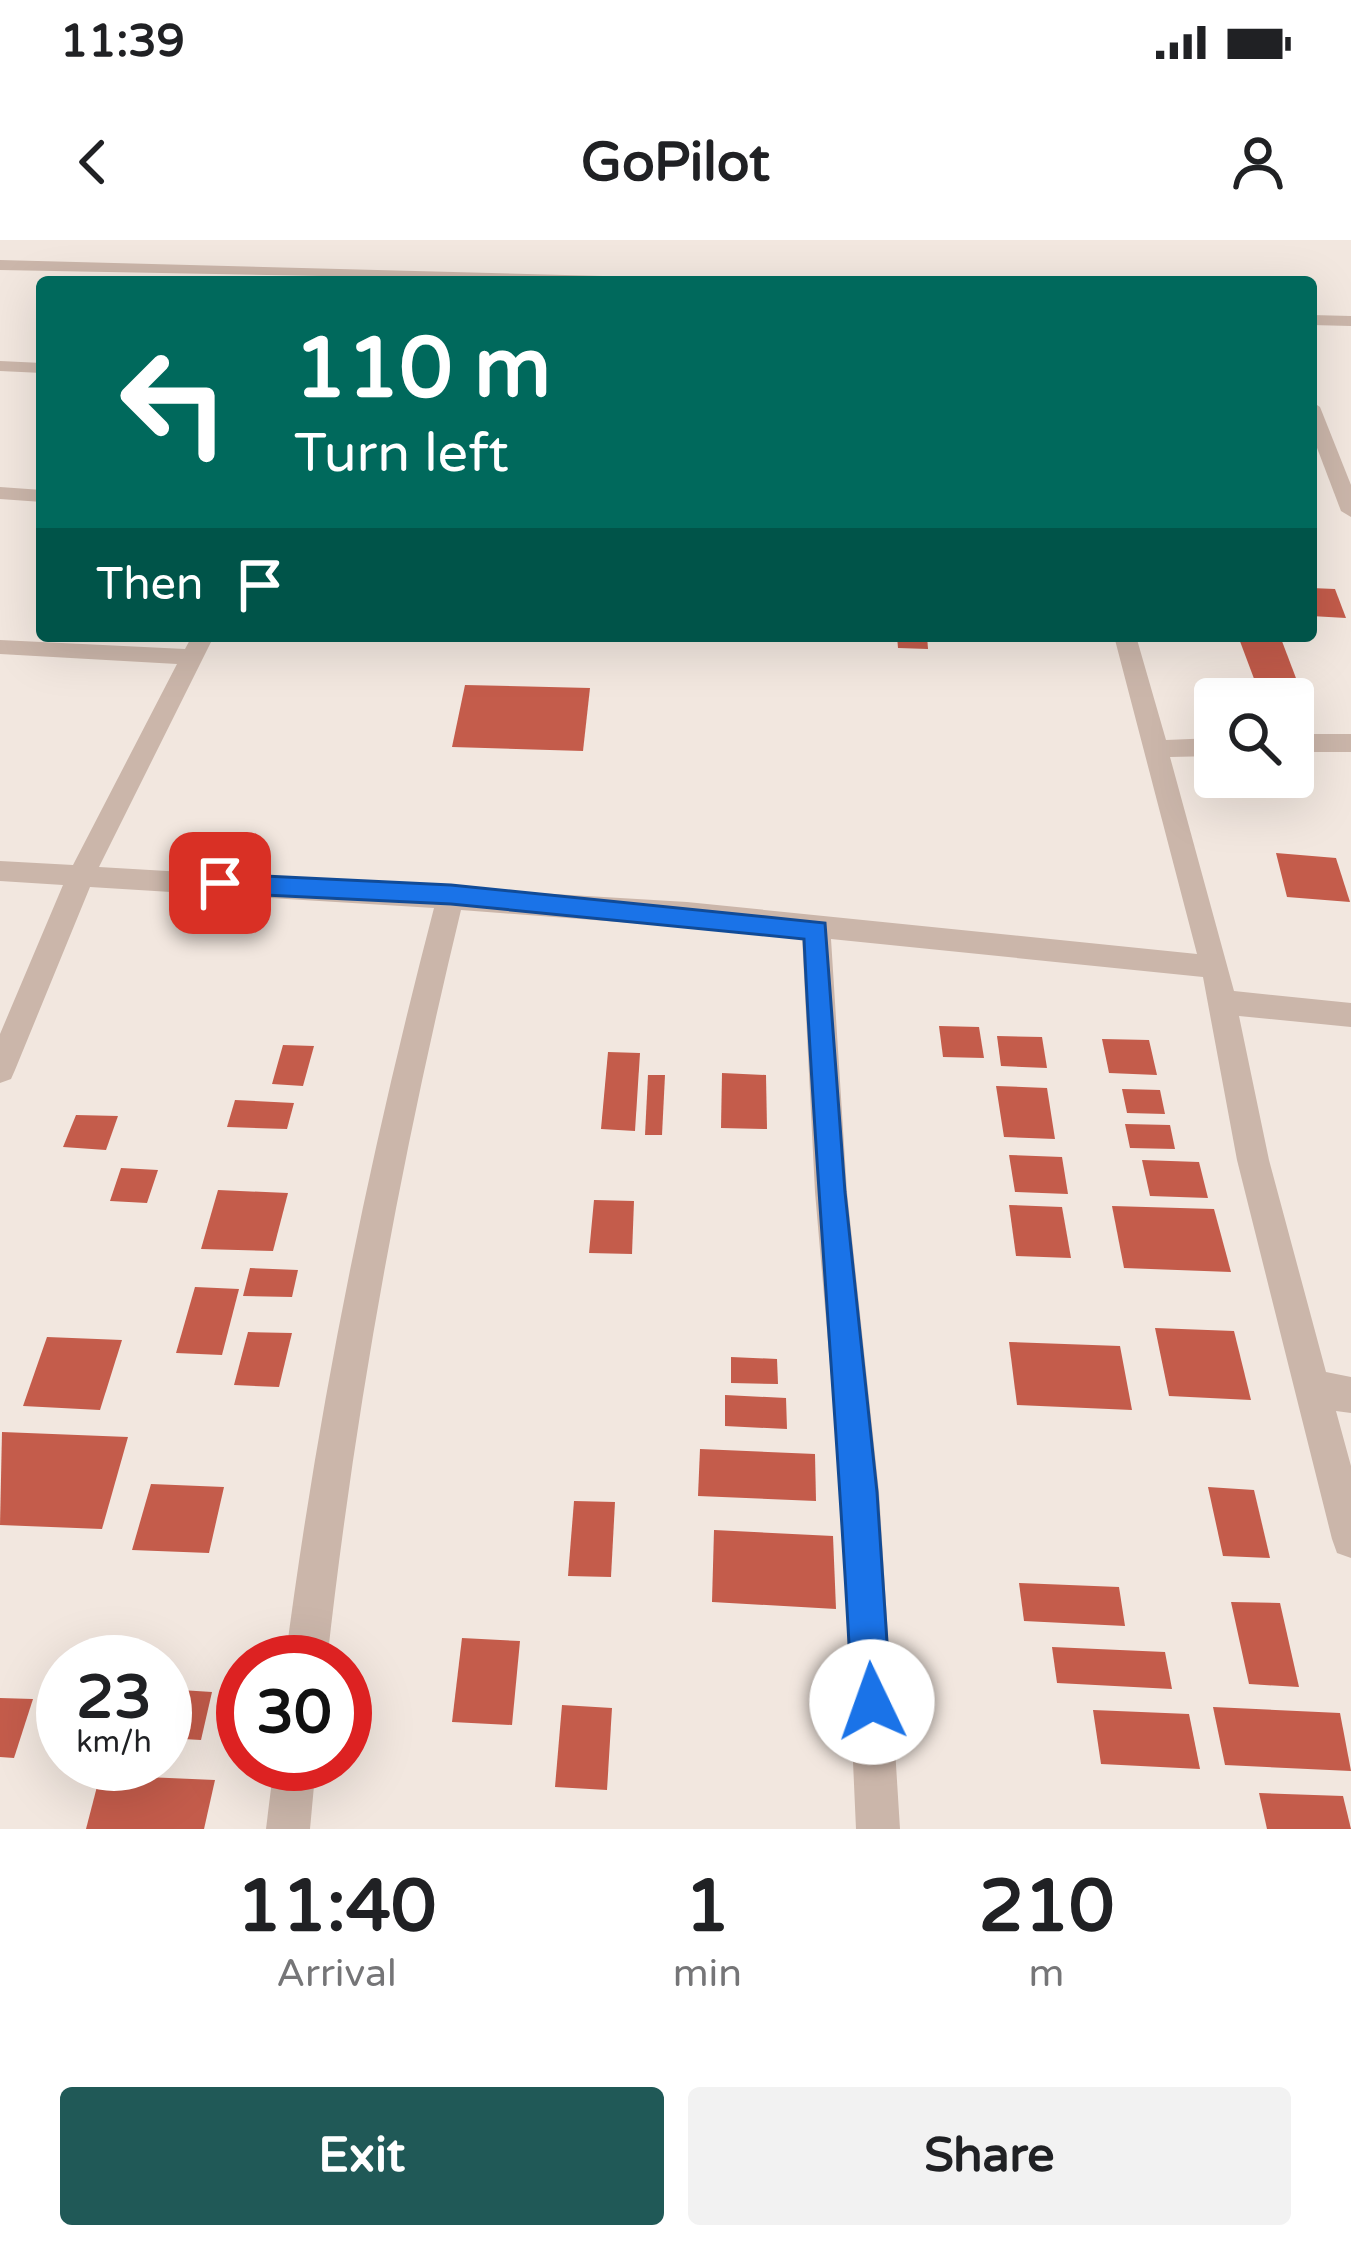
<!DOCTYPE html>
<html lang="en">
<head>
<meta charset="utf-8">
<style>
	body { margin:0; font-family:"Varela Round",sans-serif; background:#f2f2f2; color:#202124; height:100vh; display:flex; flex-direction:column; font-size:45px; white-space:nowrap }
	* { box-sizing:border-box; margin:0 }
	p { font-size:39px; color:#757577 }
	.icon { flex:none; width:66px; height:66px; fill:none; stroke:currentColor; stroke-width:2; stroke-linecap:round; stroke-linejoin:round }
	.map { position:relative; height:1589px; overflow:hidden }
	.side { display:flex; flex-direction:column; background:#fff; flex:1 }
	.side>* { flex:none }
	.guide { position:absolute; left:36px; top:36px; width:1281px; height:366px; border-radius:12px; box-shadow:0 12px 48px #0002; background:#00695c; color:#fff; overflow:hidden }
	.buttons { position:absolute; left:1194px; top:438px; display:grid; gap:24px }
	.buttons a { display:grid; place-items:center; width:120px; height:120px; border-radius:12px; background:#fff; box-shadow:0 12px 48px #0002; font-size:60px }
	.speed { position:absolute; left:36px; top:1395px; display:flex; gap:24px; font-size:60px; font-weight:700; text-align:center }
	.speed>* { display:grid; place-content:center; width:156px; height:156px; border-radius:50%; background:#fff; box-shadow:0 12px 48px #0002; line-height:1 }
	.speed small { font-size:30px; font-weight:400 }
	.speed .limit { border:18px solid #d22; background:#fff; color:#111 }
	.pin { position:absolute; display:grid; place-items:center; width:102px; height:102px; color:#fff; margin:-51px; border-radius:24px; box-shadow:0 6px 18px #0006 }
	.me { position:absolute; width:132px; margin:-66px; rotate:357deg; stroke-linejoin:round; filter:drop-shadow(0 0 9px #0008) }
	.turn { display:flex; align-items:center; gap:42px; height:252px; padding:0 60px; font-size:54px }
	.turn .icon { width:156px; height:156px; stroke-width:2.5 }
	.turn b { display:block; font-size:84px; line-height:102px }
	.then { display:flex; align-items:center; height:114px; padding:0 60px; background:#0003; gap:24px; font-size:45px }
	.eta { display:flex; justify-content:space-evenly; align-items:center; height:204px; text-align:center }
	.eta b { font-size:72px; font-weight:700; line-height:84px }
	.cta { display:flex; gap:24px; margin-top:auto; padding:24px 60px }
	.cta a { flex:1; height:138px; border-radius:12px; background:#205957; color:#fff; font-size:48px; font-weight:700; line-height:138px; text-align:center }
	.cta a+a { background:#f2f2f2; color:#202124 }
	.status { display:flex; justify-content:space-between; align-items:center; height:84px; padding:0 60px; background:#fff; direction:ltr }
	.status svg { height:33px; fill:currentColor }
	header { display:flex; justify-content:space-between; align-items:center; height:156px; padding:0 60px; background:#fff; font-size:54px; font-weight:700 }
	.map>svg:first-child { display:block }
	.building { fill:#c45c4b }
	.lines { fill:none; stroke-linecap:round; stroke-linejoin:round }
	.minor { fill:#cbb6aa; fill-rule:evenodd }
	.route { fill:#1a73e8; stroke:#114b97; stroke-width:3 }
</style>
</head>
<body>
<div class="status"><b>11:39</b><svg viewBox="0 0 49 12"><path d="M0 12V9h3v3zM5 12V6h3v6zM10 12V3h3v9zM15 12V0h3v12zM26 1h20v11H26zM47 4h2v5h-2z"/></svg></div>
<header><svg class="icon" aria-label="back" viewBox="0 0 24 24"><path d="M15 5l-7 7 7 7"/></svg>GoPilot<svg class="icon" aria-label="person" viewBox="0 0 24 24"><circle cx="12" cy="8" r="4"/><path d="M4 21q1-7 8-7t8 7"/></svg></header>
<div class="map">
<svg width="1351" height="1589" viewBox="0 0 1351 1589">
	<rect width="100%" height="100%" fill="#f2e7df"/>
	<g class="building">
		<path d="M1311 348 1335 349 1346 378 1311 376Z"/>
		<path d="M897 396H927L928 409 898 408Z"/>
		<path d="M1238 396H1280L1299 446 1256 444Z"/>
		<path d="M465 445 590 448 583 511 452 507Z"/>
		<path d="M1276 613 1336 618 1350 662 1287 657Z"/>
		<path d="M939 786 979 787 984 818 943 817Z"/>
		<path d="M997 796 1042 797 1047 828 1001 826Z"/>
		<path d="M1102 799 1149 800 1157 835 1109 833Z"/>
		<path d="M283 805 314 806 303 846 272 844Z"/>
		<path d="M608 812 640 813 635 891 601 889Z"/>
		<path d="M722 833 766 835 767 889 721 888Z"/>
		<path d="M648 835H665L662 895H645Z"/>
		<path d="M996 846 1047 848 1055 899 1004 897Z"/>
		<path d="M1122 849 1160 850 1165 874 1127 873Z"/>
		<path d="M235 860 294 863 287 889 227 887Z"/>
		<path d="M76 875 118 876 106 910 63 907Z"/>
		<path d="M1125 884 1170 885 1175 909 1130 908Z"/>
		<path d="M1009 915 1062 917 1068 954 1015 952Z"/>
		<path d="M1142 920 1199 922 1208 958 1150 956Z"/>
		<path d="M121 928 158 930 147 963 110 961Z"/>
		<path d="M218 950 288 953 273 1011 201 1009Z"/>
		<path d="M594 960 634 961 632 1014 589 1013Z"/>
		<path d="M1009 965 1062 967 1071 1018 1016 1016Z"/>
		<path d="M1112 966 1214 969 1231 1032 1124 1028Z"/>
		<path d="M250 1028 298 1030 292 1057 243 1056Z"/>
		<path d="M195 1047 239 1049 222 1115 176 1113Z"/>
		<path d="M1155 1088 1234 1091 1251 1160 1169 1156Z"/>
		<path d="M248 1092 292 1093 279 1147 234 1145Z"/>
		<path d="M47 1097 122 1100 100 1170 23 1166Z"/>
		<path d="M1009 1102 1120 1106 1132 1170 1017 1165Z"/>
		<path d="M731 1117 777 1119 778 1144 731 1143Z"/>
		<path d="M725 1155 786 1158 787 1189 725 1186Z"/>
		<path d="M2 1192 128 1197 102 1289 0 1285Z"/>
		<path d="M700 1209 815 1214 816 1261 698 1256Z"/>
		<path d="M151 1244 224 1247 209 1313 132 1310Z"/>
		<path d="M1208 1247 1254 1250 1270 1318 1223 1316Z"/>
		<path d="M574 1261 615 1262 611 1337 568 1336Z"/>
		<path d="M714 1290 833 1296 836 1369 712 1362Z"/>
		<path d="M1019 1343 1119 1347 1125 1386 1024 1381Z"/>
		<path d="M1231 1362 1280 1363 1299 1447 1249 1444Z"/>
		<path d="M462 1398 520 1401 512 1485 452 1482Z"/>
		<path d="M1052 1407 1165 1412 1172 1449 1057 1443Z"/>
		<path d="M165 1449 212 1452 201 1500 165 1498Z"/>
		<path d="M0 1458 33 1459 14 1518 0 1517Z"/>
		<path d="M562 1465 612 1468 607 1550 555 1547Z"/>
		<path d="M1213 1467 1340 1473 1351 1531 1225 1525Z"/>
		<path d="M1093 1470 1189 1474 1200 1529 1101 1524Z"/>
		<path d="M100 1535 215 1540 204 1589H86Z"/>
		<path d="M1259 1553 1343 1556 1351 1589H1267Z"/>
	</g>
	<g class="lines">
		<g class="minor">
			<path d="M0 20 641 37 649 42 0 30Z"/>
			<path d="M1311 75 1351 76V86L1311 85Z"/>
			<path d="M0 121 42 123V133L0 131Z"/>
			<path d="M1311 161 1320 167 1351 245V277L1341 271 1311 192Z"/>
			<path d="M0 247 42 250V262L0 259Z"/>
			<path d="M192 396H214L99 627 687 662 1197 714 1114 396H1136L1166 500 1215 498V516L1170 517 1234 751 1351 763V787L1239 776 1269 920 1326 1132 1351 1137V1173L1336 1171 1351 1226V1318L1337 1313 1332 1299 1237 920 1203 737 831 699 847 952 879 1252 900 1589H856L841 1252 815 952 802 696 461 670C401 918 355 1168 327 1422H285C318 1167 369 917 434 668L90 647 15 830 11 839 0 843V794L63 645 0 641V621L73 625 177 424 0 414V400L185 409Z"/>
			<rect x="1293" y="494" width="58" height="18"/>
			<path d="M274 1524H316L310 1589H266Z"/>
		</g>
	</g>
	<path class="route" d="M220 634 451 645 825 683 845 952 877 1252 891 1462 885 1476 872 1482 858 1476 852 1462C840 1207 816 954 804 699L451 664 220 653 207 643Z"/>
</svg>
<div class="buttons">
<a><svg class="icon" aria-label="search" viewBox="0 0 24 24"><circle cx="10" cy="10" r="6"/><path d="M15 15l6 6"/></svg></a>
</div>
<div class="speed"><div>23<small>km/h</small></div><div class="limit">30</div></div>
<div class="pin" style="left:220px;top:643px;background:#d93025"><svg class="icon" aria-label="arrive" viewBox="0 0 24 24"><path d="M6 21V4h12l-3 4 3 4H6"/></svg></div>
<svg class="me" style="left:872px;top:1462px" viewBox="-20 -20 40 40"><circle r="19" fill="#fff"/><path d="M0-13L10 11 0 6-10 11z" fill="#1a73e8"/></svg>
<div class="guide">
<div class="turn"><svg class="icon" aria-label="left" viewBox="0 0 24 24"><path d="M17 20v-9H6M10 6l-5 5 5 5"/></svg><div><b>110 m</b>Turn left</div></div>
<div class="then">Then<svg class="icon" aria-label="arrive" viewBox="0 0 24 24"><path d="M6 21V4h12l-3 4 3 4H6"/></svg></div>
</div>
</div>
<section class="side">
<div class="eta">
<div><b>11:40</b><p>Arrival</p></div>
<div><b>1</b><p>min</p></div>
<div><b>210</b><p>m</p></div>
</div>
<div class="cta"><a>Exit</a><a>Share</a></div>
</section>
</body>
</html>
